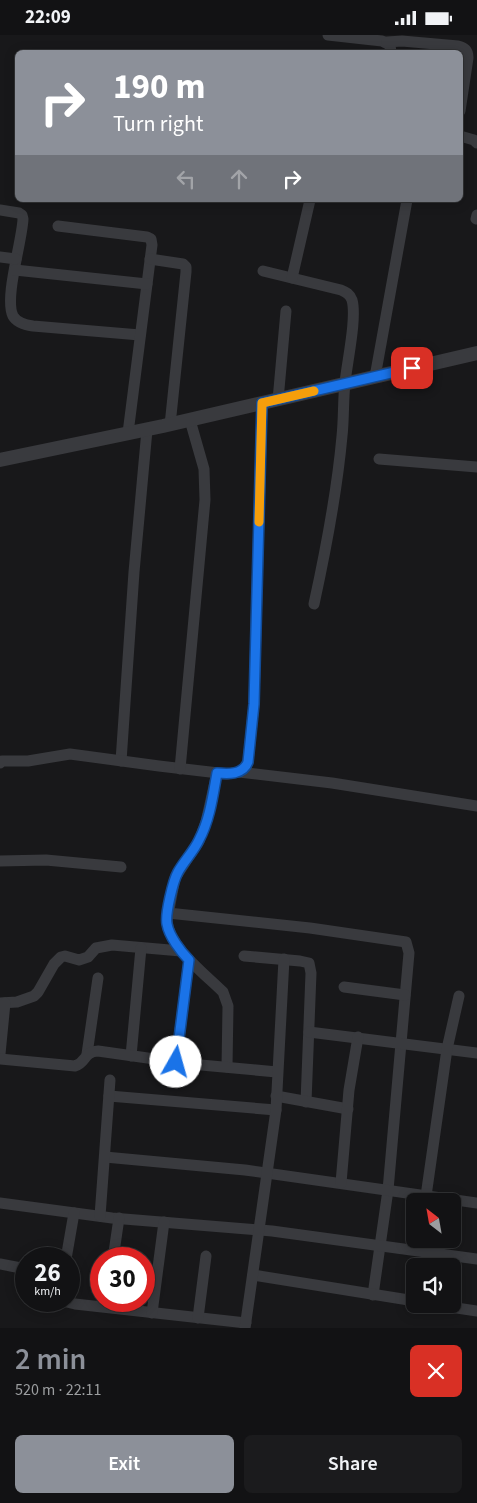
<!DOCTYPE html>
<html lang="en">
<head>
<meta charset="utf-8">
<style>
	body { margin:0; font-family:"Source Sans 3",sans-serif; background:#1b1b1d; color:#f1f3f6; height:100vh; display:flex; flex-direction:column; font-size:19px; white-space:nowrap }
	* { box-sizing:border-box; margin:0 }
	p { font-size:16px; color:#9c9ea0 }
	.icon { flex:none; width:28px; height:28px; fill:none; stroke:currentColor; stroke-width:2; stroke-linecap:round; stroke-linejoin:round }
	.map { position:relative; height:1293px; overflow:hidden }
	.sheet { display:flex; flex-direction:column; background:#121214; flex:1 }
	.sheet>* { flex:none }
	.guide { position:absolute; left:15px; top:15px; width:448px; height:152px; border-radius:8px; box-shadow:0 2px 12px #0003,0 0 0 1px #313234; background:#8c9099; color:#fff; overflow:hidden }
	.needle { width:32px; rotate:329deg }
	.buttons { position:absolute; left:406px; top:1158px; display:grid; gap:10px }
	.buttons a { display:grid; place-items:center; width:55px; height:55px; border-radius:8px; background:#121214; box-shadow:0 2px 12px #0003,0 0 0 1px #313234; font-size:25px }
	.speed { position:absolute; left:15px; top:1212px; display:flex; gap:10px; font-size:25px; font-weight:700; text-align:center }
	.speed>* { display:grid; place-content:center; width:65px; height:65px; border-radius:50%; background:#121214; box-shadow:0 2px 12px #0003,0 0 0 1px #313234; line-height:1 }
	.speed small { font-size:12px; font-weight:400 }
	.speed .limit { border:8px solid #d22; background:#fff; color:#111 }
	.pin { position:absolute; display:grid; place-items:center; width:42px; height:42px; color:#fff; margin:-21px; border-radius:10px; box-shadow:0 2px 8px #0006 }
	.me { position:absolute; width:55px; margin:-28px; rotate:7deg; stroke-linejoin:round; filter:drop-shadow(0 0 4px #0008) }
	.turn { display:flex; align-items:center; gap:18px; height:105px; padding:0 15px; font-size:22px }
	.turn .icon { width:65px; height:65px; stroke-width:2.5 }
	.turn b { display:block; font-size:35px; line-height:42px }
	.lanes { display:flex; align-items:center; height:48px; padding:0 15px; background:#0003; justify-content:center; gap:25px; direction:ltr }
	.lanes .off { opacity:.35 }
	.round { display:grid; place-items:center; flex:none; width:52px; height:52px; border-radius:8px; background:#1b1b1d }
	.summary { display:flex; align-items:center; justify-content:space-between; height:85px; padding:0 15px }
	h1 { font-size:30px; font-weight:600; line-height:38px; color:#8c9099 }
	.button { display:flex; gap:10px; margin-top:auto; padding:10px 15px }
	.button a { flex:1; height:58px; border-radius:8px; background:#8c9099; color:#fff; font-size:20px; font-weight:600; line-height:58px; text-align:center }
	.button a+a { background:#1b1b1d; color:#f1f3f6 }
	.status { display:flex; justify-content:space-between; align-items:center; height:35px; padding:0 25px; background:#121214; direction:ltr }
	.status svg { height:14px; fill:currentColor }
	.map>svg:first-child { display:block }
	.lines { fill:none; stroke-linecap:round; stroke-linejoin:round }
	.minor { stroke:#393a3e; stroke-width:11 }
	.tertiary { stroke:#393a3e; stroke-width:14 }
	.route-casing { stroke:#114b97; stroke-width:12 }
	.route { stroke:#1a73e8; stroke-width:9 }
	.slow { stroke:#f59e0b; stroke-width:9 }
</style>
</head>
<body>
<div class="status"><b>22:09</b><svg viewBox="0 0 49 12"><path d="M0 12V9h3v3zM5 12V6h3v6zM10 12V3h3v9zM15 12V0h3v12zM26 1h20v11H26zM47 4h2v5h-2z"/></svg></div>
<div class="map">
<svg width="477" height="1293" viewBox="0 0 477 1293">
	<rect width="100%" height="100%" fill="#18181a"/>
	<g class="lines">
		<g class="minor">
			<path d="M328 0 382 6 390 10 391 18"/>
			<path d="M387 7 402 6 458 11C465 13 468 15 468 23L460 76"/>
			<path d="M460 101 474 105 477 108"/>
			<path d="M0 175 19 178 22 180 23 184C22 207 4 263 13 281 17 288 26 290 33 291L140 300"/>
			<path d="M476 184 477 180"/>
			<path d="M58 191 147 202 151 204 152 210 128 398"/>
			<path d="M0 222 16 224"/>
			<path d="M150 224 183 229 186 232V237L170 390"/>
			<path d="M15 235 147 249"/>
			<path d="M263 236 341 255C346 257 350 259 352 265 357 283 347 327 345 348 343 365 344 383 342 401 337 457 326 514 314 569"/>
			<path d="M292 243 310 165"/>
			<path d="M375 342 407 165"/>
			<path d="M278 365 286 276"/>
			<path d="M379 424 477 432"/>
			<path d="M121 726 134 537 147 395"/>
			<path d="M0 728 2 726H28L70 719 159 731 227 739 239 737 246 732 248 727 254 669 262 368"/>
			<path d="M180 734 205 465 204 434 190 385"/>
			<path d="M239 737 332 748 477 771"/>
			<path d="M217 738 206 787 199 806 175 843 167 885C168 911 205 939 223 957L228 971 227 1032"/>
			<path d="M0 826 46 825 121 832"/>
			<path d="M168 878 310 893 406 907 409 918 388 1155 373 1260"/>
			<path d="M244 921 300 926 309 928 311 938 306 1067"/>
			<path d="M344 952 405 960"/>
			<path d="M0 968 17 967 34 961 38 957 54 929 61 922 65 921 79 925 88 922 96 913 112 910 181 916"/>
			<path d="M309 997 477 1018"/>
			<path d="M0 1019 5 968"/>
			<path d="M87 1019 98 943"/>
			<path d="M131 1021 141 913"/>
			<path d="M0 1024 75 1031C87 1027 83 1017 98 1016L190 1029 277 1037"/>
			<path d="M176 1027 189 925"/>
			<path d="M109 1061 276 1075"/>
			<path d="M276 1061 348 1074"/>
			<path d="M105 1122 245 1135 477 1168"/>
			<path d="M341 1148 349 1055 358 1002"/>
			<path d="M426 1161 447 1014 459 961"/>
			<path d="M0 1168 112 1183 272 1196 477 1224"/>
			<path d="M100 1181 110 1045"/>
			<path d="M66 1224 74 1178"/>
			<path d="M113 1224 119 1183"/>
			<path d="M0 1229 21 1233"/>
			<path d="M253 1240 415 1266"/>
			<path d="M63 1266 75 1269 246 1288"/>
			<path d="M430 1269 477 1276"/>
			<path d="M152 1278 164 1187"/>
			<path d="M198 1283 206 1221"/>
			<path d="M245 1293 276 1075 284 924"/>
		</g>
		<path class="tertiary" d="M0 425 163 391 477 318"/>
	</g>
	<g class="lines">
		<g class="route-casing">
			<path id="route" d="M176 1027 189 925C181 917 169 901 167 889 165 879 173 846 178 837 184 826 194 816 199 805 210 784 213 760 217 738 228 739 243 740 248 727L254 669 262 368 412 333"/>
		</g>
		<use href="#route" class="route"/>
		<path class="slow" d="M259 487 262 368 314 356"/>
	</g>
</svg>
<div class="buttons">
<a><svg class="needle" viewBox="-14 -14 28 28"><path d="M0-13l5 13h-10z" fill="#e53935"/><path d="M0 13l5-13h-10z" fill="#9c9ea0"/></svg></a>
<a><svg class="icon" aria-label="sound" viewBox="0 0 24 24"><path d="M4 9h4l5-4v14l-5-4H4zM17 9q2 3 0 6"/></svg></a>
</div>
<div class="speed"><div>26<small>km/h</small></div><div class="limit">30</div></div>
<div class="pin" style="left:412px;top:333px;background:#d93025"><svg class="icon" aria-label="arrive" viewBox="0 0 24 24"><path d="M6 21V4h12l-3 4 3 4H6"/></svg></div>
<svg class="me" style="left:176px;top:1027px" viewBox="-20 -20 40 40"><circle r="19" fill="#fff"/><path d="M0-13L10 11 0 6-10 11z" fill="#1a73e8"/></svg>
<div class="guide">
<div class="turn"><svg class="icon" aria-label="right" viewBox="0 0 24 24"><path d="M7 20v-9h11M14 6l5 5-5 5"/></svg><div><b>190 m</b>Turn right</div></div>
<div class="lanes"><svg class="icon off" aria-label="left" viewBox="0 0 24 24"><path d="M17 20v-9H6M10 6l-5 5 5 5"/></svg><svg class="icon off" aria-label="ahead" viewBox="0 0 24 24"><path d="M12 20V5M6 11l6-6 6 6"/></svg><svg class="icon" aria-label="right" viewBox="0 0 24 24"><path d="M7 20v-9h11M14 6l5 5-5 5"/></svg></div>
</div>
</div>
<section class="sheet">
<div class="summary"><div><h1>2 min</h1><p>520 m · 22:11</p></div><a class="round" style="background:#d93025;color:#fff"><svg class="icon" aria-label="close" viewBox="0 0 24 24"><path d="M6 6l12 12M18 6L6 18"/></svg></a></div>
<div class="button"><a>Exit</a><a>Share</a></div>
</section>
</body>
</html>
